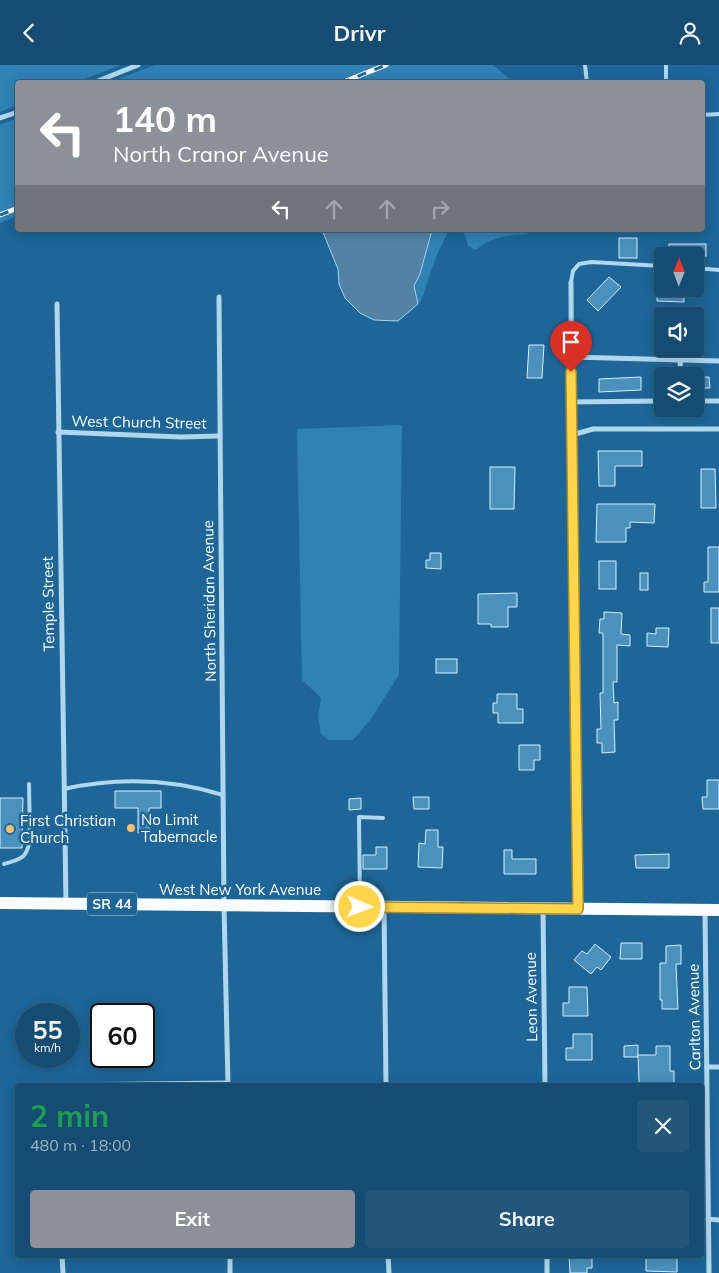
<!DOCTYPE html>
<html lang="en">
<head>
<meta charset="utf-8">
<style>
	body { margin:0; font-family:Mulish,sans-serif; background:#235679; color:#f1f3f6; height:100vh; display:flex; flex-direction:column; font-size:19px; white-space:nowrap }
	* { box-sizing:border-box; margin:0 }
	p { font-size:16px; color:#9eb4c3 }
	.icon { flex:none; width:28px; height:28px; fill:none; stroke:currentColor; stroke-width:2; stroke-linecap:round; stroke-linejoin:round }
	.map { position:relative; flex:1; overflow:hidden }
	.sheet { position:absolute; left:15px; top:1018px; width:689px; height:175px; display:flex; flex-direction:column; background:#164c71; border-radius:5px; box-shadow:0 2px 12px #0003,0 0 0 1px #356384 }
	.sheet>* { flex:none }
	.hud { position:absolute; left:15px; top:15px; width:690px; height:152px; border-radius:5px; box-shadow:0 2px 12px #0003,0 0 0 1px #356384; background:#8c9099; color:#fff; overflow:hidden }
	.needle { width:32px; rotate:1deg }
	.buttons { position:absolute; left:654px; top:182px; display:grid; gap:10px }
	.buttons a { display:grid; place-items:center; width:50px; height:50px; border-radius:5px; background:#164c71; box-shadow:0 2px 12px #0003,0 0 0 1px #356384; font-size:25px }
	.speed { position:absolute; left:15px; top:938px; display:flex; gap:10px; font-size:25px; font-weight:700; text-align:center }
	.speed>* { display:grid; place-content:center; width:65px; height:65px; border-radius:50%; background:#164c71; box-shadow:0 2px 12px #0003,0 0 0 1px #356384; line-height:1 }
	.speed small { font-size:12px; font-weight:400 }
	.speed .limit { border:2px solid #111; border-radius:8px; background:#fff; color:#111 }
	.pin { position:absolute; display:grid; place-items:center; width:42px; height:42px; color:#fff; margin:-51px -21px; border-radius:50% 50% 50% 0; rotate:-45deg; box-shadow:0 0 5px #0007 }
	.pin .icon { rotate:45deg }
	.me { position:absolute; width:55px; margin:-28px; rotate:91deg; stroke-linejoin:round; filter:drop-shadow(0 0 4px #0008) }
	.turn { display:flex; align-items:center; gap:18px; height:105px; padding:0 15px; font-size:22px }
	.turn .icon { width:65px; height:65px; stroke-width:2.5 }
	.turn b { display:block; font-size:35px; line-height:42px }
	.lanes { display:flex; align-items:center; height:48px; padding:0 15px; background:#0003; justify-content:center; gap:25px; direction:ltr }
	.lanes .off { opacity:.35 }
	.round { display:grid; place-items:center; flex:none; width:52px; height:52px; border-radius:5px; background:#235679 }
	.headline { display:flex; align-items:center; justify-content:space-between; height:85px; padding:0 15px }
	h1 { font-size:30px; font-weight:700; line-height:38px; color:#1e9e55 }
	.button { display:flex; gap:10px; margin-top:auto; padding:10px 15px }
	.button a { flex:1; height:58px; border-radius:5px; background:#8c9099; color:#fff; font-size:20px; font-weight:700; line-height:58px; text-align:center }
	.button a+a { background:#235679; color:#f1f3f6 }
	header { display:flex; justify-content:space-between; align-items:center; height:65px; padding:0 15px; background:#164c71; font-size:22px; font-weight:700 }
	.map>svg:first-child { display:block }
	.green { fill:#3181b4 }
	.water { fill:#5283a4; stroke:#a5d4f1 }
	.building { fill:#4a91be; stroke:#d8edfb }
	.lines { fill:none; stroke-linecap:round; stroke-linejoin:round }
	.service { stroke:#b1d7ef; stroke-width:4 }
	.minor { stroke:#b1d7ef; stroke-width:5 }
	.primary { stroke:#fafdff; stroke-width:12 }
	.rail-casing { stroke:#fff; stroke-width:5 }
	.rail { stroke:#1d6697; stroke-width:3; stroke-dasharray:9; stroke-linecap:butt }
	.route-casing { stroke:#a68a30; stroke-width:12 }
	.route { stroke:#ffd54a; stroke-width:9 }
	.poi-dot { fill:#febe70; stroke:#1d6697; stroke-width:2 }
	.labels { text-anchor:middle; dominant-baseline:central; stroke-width:5; stroke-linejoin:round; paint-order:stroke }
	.shield { fill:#1d6697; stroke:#bbd1e0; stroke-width:1 }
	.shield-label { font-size:14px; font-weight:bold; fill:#fff }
	.street-label { font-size:15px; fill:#fff; stroke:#1d6697 }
	.poi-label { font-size:15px; fill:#fff; stroke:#1d6697; text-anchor:start }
</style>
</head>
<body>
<header><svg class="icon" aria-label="back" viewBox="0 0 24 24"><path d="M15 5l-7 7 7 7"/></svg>Drivr<svg class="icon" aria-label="person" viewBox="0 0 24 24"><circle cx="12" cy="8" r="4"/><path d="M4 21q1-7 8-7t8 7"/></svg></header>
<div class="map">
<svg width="719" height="1208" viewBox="0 0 719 1208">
	<rect width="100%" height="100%" fill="#1d6697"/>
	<g class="green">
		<path d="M0 0H121L76 17 18 18 17 40 0 47Z"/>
		<path d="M155 0H493L513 17 368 18 364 13 358 18 110 17Z"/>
		<path d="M17 53V151L0 158V60Z"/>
		<path d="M432 165H449L436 192 421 236 418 239 414 221 420 209Z"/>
		<path d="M461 165H528L527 169C508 170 490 172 476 185L468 181 466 172Z"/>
		<path d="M402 360 399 610 370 655 353 675H328L321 669 318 652 321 633 302 615 297 364Z"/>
	</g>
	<path class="water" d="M322 165H432L420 209 414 221 418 239 398 256 374 255 360 248 345 233 339 219 338 204Z"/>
	<g class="building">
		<rect x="619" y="173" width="18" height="20"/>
		<rect x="669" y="179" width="37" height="12"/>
		<path d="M609 212 621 222 598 246 587 235Z"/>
		<path d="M684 226V237L657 236V227Z"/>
		<path d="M529 280H544L542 313H527Z"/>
		<path d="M641 312V325L599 327V314Z"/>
		<path d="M695 312H709L710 323H695Z"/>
		<path d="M598 386H642V401H615V421H599Z"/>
		<path d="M490 402H515L514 444H490Z"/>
		<path d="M701 404H715L716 443H701Z"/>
		<path d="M597 439H655L654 458 630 457V463H626V477H596Z"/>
		<path d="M708 482H719V527H704V517H708Z"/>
		<path d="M430 488H441V504L426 503V495H430Z"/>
		<rect x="599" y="496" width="17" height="28"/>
		<rect x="640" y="508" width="8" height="17"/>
		<path d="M517 528V542H508V562H491V559H478V529Z"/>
		<rect x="711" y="543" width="8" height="35"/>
		<path d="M604 547 622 548 621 569 630 570V581L617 580V617H613L614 638 618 637V655H614L615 687 602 688V678H597V664H601L600 628H603V568H599L600 554H604Z"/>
		<path d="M656 563H669L668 582 647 581V568L656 569Z"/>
		<rect x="436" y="594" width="21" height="14"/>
		<path d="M497 629H517V644H523V658H498V648H493V638H497Z"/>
		<path d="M519 680H540V695H534V705H519Z"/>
		<path d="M707 715H719V744H703L702 732H707Z"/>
		<path d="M115 726H161V743H149V769L138 768V743H115Z"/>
		<path d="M413 732H429V744H414Z"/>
		<path d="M0 733H23L22 783H0Z"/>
		<path d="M361 733V744L349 745V734Z"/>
		<path d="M426 765H438V782H443L442 803 418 802 419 778 425 779Z"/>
		<path d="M376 782H387V804H363V790H376Z"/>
		<path d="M504 785H512V794H536V809H504Z"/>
		<path d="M669 789V803H636L635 790Z"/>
		<path d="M621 878H642V894H620Z"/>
		<path d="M595 879 611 892 601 905 597 902 591 909 574 895 582 886 587 889Z"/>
		<path d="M681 880V899H676L678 944H662V935H660V898H666V881Z"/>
		<path d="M569 922H587L588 951H563V938H569Z"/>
		<path d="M573 969H592V995H566V983H573Z"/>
		<path d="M638 980V992H624V981Z"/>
		<path d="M656 981H670V1006H674V1020L639 1018 638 990H656Z"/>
		<path d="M569 1190 592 1191V1203H587V1208H570Z"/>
		<path d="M646 1190H677V1207L646 1206Z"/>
	</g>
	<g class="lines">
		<g class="service">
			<path d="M585 0 587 18"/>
			<path d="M666 18V0"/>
			<path d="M702 50 719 49"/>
			<path d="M695 203 719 205"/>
			<path d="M571 217 573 206 579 199 591 197 662 201"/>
			<path d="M29 719 30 774H65"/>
			<path d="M64 724C118 712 171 714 223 730"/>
			<path d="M4 799C22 794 27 793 30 774"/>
			<path d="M360 839 359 752 383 753"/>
		</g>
		<g class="minor">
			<path d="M93 18 138 0"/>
			<path d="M0 53 18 47"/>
			<path d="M571 217 572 443 578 843"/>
			<path d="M219 232 224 840 228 1020"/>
			<path d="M57 239 66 838"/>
			<path d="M571 292 719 296"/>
			<path d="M680 295 681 311"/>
			<path d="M695 336H719"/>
			<path d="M570 337 662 336"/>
			<path d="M58 367 181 372 219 371"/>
			<path d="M572 370 593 364H719"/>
			<path d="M384 843 386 1020"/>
			<path d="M543 843 545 1020"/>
			<path d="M705 846 709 1208"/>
			<path d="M707 1002H719"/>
			<path d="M60 1020 228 1018"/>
			<path d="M708 1154 719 1155"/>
			<path d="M62 1190 63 1208"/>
			<path d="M230 1190V1208"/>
			<path d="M388 1190 389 1208"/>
			<path d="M547 1190V1208"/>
		</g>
		<path class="primary" d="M0 838 719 845"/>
		<g class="rail-casing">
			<g id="rail">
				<path d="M341 18 386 0"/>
				<path d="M0 150 18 143"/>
			</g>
		</g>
		<use href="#rail" class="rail"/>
	</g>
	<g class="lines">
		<g class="route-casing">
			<path id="route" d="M360 842 578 844 571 307"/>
		</g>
		<use href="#route" class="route"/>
	</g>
	<g class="poi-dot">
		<circle cx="131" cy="763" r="5"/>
		<circle cx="10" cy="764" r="5"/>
	</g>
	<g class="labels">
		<rect class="shield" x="87" y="827.5" width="50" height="23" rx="4"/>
		<g class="shield-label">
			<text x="112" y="839">SR 44</text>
		</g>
		<g class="street-label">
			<text transform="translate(139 357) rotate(1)">West Church Street</text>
			<text transform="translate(209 536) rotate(-91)">North Sheridan Avenue</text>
			<text transform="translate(48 539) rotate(-91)">Temple Street</text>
			<text x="240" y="824">West New York Avenue</text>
			<text transform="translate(531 932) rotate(-91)">Leon Avenue</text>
			<text transform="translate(694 952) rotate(-91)">Carlton Avenue</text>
		</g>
		<g class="poi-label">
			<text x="141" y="754">No Limit<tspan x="141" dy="17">Tabernacle</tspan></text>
			<text x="20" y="755">First Christian<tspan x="20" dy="17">Church</tspan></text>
		</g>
	</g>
</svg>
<div class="buttons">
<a><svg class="needle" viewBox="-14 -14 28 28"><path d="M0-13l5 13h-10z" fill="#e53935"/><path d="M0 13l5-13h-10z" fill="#9eb4c3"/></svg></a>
<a><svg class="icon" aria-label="sound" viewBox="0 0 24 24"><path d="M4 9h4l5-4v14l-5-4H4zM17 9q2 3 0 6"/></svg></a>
<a><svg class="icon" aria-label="layers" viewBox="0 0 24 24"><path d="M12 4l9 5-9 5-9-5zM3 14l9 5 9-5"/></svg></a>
</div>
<div class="speed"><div>55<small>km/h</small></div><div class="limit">60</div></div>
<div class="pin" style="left:571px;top:307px;background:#d93025"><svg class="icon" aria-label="arrive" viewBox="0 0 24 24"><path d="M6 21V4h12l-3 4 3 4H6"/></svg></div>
<svg class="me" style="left:360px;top:842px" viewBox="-20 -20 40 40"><circle r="17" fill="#ffd54a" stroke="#fff" stroke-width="3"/><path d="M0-11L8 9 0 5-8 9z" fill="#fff"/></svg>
<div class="hud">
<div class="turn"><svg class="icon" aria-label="left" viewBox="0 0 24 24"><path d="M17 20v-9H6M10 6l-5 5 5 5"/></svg><div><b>140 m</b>North Cranor Avenue</div></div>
<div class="lanes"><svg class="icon" aria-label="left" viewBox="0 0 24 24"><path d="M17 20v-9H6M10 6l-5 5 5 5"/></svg><svg class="icon off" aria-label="ahead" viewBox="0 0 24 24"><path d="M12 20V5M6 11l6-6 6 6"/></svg><svg class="icon off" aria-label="ahead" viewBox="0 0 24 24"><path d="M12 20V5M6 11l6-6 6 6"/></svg><svg class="icon off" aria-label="right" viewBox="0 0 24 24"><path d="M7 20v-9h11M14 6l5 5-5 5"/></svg></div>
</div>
<section class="sheet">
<div class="headline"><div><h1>2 min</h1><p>480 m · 18:00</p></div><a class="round"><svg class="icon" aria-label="close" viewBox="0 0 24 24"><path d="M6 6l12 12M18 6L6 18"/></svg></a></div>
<div class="button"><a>Exit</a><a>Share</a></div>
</section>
</div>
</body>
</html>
